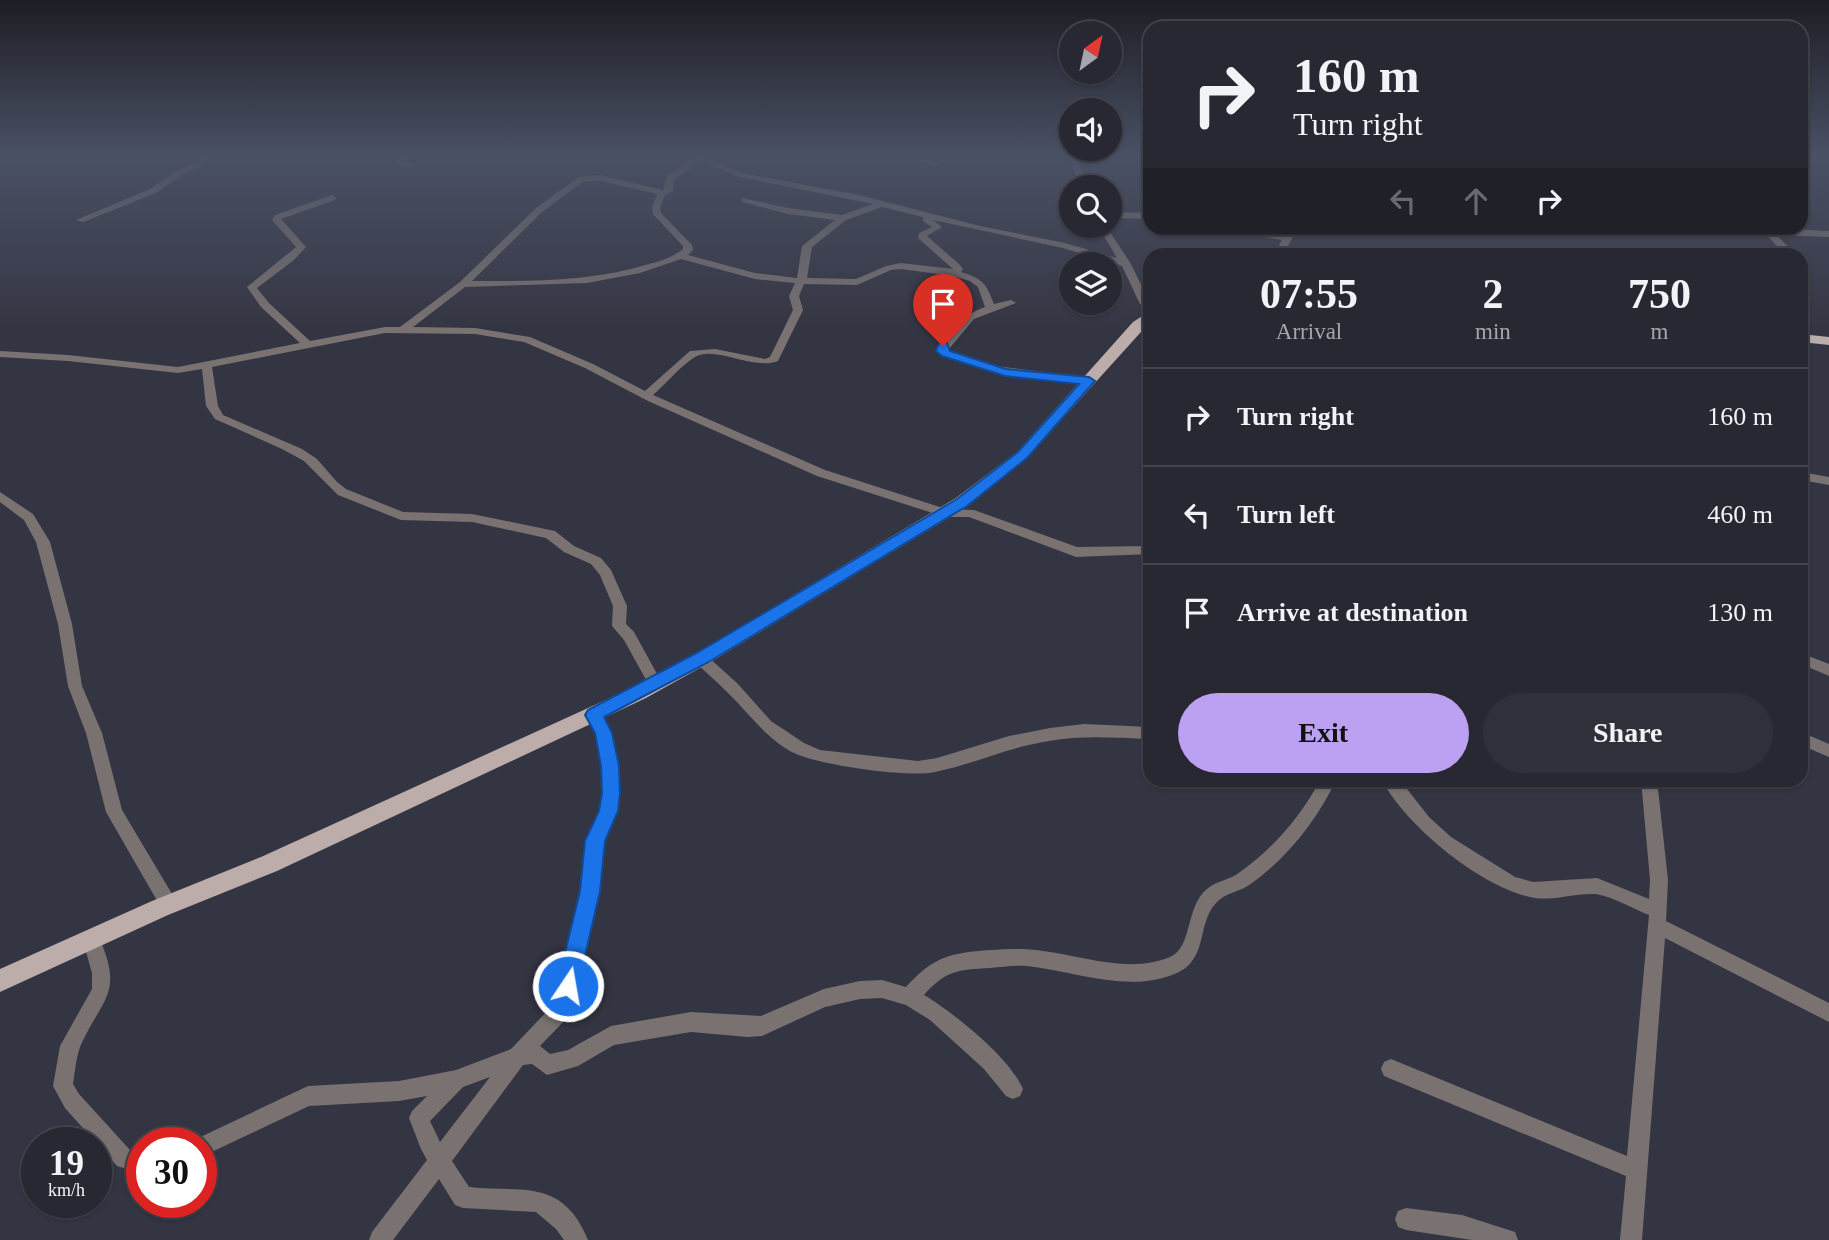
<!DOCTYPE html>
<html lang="en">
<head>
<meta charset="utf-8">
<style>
	body { margin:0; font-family:"Times New Roman",serif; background:#2f303a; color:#f1f3f6; height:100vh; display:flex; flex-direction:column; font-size:26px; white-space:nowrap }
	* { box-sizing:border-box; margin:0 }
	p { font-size:23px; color:#a4a6ac }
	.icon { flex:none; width:38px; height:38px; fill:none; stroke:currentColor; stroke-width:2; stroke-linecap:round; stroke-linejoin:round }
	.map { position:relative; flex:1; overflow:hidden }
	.side { position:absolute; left:1143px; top:248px; width:665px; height:539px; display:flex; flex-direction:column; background:#272832; border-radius:21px; box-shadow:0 2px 5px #0004,0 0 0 2px #43444d }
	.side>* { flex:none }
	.banner { position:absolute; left:1143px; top:21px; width:665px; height:214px; border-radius:21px; box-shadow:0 2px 5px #0004,0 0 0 2px #43444d; background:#272832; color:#f1f3f6; overflow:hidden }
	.needle { width:46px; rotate:33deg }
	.controls { position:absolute; left:1059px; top:21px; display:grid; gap:14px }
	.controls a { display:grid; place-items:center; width:63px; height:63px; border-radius:50%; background:#272832; box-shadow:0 2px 5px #0004,0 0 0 2px #43444d; font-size:35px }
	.speed { position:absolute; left:21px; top:1127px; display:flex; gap:14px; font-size:35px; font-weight:700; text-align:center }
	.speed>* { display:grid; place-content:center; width:91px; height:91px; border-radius:50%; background:#272832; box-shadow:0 2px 5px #0004,0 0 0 2px #43444d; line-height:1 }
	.speed small { font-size:18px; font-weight:400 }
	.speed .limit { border:10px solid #d22; background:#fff; color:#111 }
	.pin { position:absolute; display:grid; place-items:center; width:60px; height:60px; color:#fff; margin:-72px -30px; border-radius:50% 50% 50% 0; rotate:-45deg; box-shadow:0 0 7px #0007 }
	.pin .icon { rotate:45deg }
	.me { position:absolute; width:77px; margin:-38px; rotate:12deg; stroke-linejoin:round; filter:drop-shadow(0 0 5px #0008) }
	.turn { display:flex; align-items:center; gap:24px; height:147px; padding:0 35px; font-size:32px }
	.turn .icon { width:91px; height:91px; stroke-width:2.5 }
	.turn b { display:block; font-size:49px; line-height:60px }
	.lanes { display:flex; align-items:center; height:66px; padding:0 35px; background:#0003; justify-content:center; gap:35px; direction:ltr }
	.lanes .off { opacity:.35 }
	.eta { display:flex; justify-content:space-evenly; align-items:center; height:119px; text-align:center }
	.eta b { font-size:42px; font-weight:800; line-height:49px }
	.cta { display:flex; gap:14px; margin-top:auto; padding:14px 35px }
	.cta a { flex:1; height:80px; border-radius:42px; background:#bca0f2; color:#111; font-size:28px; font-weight:800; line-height:80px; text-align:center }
	.cta a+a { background:#2f303a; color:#f1f3f6 }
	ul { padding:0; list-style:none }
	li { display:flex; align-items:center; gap:21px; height:98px; padding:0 35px; border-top:2px solid #43444d }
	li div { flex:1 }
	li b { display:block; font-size:26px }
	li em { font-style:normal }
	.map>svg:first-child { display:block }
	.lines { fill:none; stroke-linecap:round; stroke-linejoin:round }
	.minor { fill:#7a7271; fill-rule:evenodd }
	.major { fill:#bcadaa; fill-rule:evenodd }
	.route { fill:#1a73e8; stroke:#114b97; stroke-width:2 }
</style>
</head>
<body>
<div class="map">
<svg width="1829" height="1240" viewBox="0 0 1829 1240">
	<rect width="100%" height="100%" fill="#343542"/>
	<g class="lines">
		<g class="minor">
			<path d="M205 157H217L180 176 156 193 83 222 76 220 150 189 174 172Z"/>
			<path d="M401 157H411L405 162 413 164V168L396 164V160Z"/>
			<path d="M693 157H705L742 173 859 195 980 226 1065 243 1117 258 1098 226H1106L1131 264 1150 303 1149 306 1140 304 1122 266 1063 248 933 220 942 227 927 236 959 264 963 269 961 272C983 279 986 283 994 304L1011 300 1016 303 974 319 948 350 996 366 1089 378 1094 381 1093 383 996 372 956 361 938 353 937 351C941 334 968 312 985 307L978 287 970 281 953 276 901 269 891 270 857 285 804 284 799 296 803 310 778 361C753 371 716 345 695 357 680 366 666 384 653 395L825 470 946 509 974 510 1077 547 1150 546V554L1076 557 969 517H945L817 476 648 401 585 368 524 342 475 334 385 333 212 367 218 406 223 415 302 449 317 459 337 482 346 489 403 512 472 514 555 531 574 546 601 558 611 570 627 606 626 624 634 632 662 683 660 687H650L624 640 612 626 613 606 600 575 591 564 564 552 546 538 472 522 401 520 338 495 304 461 282 449 215 419 206 406 202 369 178 373 68 361 0 357V351L68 355 178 367 300 343 261 307 247 287 296 247 272 220 275 215 332 195 336 198 335 200 281 219 306 247 294 260 257 288 269 303 310 341 385 327H400L460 282 536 208 579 177 600 175 663 190 667 177ZM700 161 740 177 873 204 842 215 788 208 742 198V202L788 214 835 220 802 246 797 278 755 273 688 255 693 250 692 245 661 213 660 208 665 195 673 191 674 180ZM584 181H600L657 194 652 208 653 214 683 246V249C673 257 661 261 649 264 591 282 531 281 472 281L542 212ZM882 207 923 217V221L932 227 919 233 918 238 953 269 901 263 886 266 856 279 807 278 812 247 846 220ZM681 259 755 279 795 283 789 296 793 310 770 357 765 359 715 349 690 351 645 391 593 364 530 337 475 328 413 327 465 287 587 283 640 273Z"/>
			<path d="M908 157H922L939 164 935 166Z"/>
			<path d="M1070 157H1078L1087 187H1079Z"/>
			<path d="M1110 212 1150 213V219L1110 218Z"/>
			<path d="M1223 228H1240L1285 235 1293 228H1302L1293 237 1282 256H1273L1282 240 1227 231Z"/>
			<path d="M1768 228 1829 231V237L1777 235 1796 256H1786L1763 231Z"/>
			<path d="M1801 472 1829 477V485L1801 480Z"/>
			<path d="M0 492 33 514 50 542 72 624 82 686 102 733 122 810 175 899 178 905 175 911 169 913 163 911 106 812 86 733 68 686 58 624 36 542 24 520 0 502Z"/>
			<path d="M1801 653 1829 664V676L1801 664Z"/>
			<path d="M701 654 706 655 738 684 771 721 804 743 820 750 918 761 937 758 1009 736 1050 728 1084 724 1150 727V739C1116 738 1082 735 1049 741 1009 747 974 764 935 772 908 778 819 765 794 753 766 739 749 713 727 692 717 682 706 672 696 663L694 659 696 655Z"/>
			<path d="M594 708 599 710 612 733 618 766 619 793 617 811 603 841 599 891 570 1010 568 1017 540 1046 550 1054 568 1050 611 1026 691 1012 761 1016 824 989 860 981 882 980 906 987C934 956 951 953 990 950 1009 949 1025 948 1043 951 1083 956 1130 974 1170 957 1193 947 1185 907 1207 889 1216 881 1230 880 1240 872 1271 851 1303 814 1320 780H1336C1318 819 1287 858 1252 883 1242 891 1229 892 1219 900 1196 920 1209 957 1179 972 1131 995 1076 971 1027 966 1014 965 1002 967 990 968 958 970 946 970 924 995 953 1012 1010 1058 1023 1089L1020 1096 1013 1099 1006 1096 984 1069 930 1020 906 1005 882 998 860 999 825 1007 762 1036 748 1037 691 1032 614 1045 578 1066 547 1075 532 1064 523 1065 452 1161 469 1187C522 1193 562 1177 588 1240H564L556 1229 536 1212 463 1208 455 1205 439 1179 393 1240H369L372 1232 427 1160 421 1149 409 1118 412 1111 427 1096 399 1101 309 1106 201 1157V1143H192L194 1140 308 1086 399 1081 456 1070 511 1049 553 1005 581 891 587 841 601 811 603 793 602 766 596 733 586 714 589 710ZM490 1077 440 1142 430 1121 463 1087Z"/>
			<path d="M1801 732 1829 744V757L1801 745Z"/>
			<path d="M1382 780H1400L1429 817 1451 837 1515 877 1533 882 1597 878 1649 899 1650 880 1641 780H1657L1668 880 1666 921 1829 1003V1022L1665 938 1642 1240H1620L1626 1176 1384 1076 1381 1069 1384 1062 1391 1059 1627 1156 1649 915C1634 909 1609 895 1594 894 1573 893 1550 902 1530 897 1480 886 1406 826 1382 780Z"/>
			<path d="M92 932 98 935C125 995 102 997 80 1047 76 1058 75 1072 73 1084L79 1094 130 1150 142 1153V1174L117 1166 65 1108 53 1086 60 1046 92 989V973L83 941 86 935Z"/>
			<path d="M1406 1208 1462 1215 1515 1232 1518 1240H1472L1406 1230 1398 1227 1395 1219 1398 1211Z"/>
		</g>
		<g class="major">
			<path d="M1150 311V322L1027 458 968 506 707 664 646 698 277 871 168 915 0 992V969L152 901 261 857 632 688 695 654 956 498 1017 452 1133 322Z"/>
			<path d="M1801 334 1829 337V345L1801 342Z"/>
		</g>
	</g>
	<linearGradient id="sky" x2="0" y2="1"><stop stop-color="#1d1d24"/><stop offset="0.47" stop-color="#4a5165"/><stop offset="1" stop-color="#4a5165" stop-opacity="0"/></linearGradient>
	<rect width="1829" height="331" fill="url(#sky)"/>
	<path class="route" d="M939 343H947L950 351 1006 369 1089 377 1095 381 1027 458 967 506 707 663 604 717 612 733 619 766 620 793 618 811 605 841 600 891 578 986 575 993 568 996 560 993 557 986 580 891 585 841 599 811 602 793 601 766 595 733 585 715 588 710 695 654 957 499 1018 452 1079 384 1005 376 942 356 936 351Z"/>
</svg>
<div class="controls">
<a><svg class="needle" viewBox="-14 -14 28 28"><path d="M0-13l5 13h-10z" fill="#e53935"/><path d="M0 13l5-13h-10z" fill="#a4a6ac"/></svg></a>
<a><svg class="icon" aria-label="sound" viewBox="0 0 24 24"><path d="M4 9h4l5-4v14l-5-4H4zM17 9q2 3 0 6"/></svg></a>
<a><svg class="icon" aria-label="search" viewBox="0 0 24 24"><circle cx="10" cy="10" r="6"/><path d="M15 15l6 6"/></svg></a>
<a><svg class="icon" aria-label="layers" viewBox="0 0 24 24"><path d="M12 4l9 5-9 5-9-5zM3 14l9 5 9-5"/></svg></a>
</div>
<div class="speed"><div>19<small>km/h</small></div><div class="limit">30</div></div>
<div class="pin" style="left:943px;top:346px;background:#d93025"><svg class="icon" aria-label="arrive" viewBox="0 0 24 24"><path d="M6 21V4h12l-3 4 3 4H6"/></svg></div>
<svg class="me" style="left:568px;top:986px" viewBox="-20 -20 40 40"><circle r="17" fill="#1a73e8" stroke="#fff" stroke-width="3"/><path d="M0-11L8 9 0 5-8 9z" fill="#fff"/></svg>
<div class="banner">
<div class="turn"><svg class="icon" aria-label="right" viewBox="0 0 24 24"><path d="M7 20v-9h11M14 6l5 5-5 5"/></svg><div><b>160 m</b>Turn right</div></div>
<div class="lanes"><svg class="icon off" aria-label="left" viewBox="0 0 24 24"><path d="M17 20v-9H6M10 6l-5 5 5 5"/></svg><svg class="icon off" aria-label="ahead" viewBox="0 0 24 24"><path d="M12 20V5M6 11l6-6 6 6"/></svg><svg class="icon" aria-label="right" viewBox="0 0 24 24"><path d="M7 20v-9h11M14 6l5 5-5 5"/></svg></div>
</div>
<section class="side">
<div class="eta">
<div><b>07:55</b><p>Arrival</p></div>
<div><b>2</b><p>min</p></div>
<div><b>750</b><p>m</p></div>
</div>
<ul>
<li><svg class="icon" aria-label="right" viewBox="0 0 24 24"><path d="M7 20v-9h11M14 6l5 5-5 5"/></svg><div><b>Turn right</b></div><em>160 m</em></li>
<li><svg class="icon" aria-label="left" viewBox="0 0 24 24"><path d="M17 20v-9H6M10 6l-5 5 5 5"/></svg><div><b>Turn left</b></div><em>460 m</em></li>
<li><svg class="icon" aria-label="arrive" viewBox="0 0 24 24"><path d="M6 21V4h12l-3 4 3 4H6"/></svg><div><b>Arrive at destination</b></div><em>130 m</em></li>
</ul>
<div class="cta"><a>Exit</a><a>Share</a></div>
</section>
</div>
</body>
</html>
